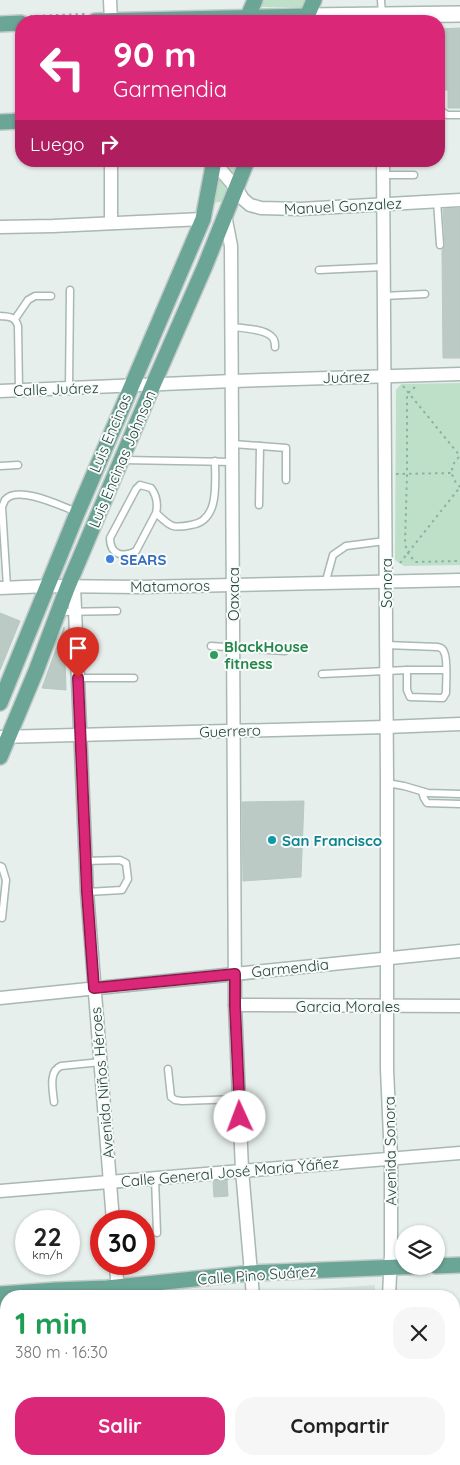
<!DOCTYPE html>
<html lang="es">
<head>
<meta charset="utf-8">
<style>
	body { margin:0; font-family:Quicksand,sans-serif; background:#f6f6f6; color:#222; height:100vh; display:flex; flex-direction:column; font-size:19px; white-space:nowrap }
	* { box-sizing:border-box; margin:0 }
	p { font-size:16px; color:#767676 }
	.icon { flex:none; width:28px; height:28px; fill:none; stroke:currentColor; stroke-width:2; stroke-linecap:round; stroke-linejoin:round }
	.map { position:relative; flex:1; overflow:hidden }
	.drawer { position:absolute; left:0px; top:1290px; width:460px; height:175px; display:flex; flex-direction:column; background:#fff; border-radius:20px 20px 0 0; box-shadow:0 1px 4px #0004 }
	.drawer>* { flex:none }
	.banner { position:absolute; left:15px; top:15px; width:430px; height:152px; border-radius:20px; box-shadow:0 1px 4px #0004; background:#db2777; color:#fff; overflow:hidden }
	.fabs { position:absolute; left:395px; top:1225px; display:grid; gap:10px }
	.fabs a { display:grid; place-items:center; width:50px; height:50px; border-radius:50%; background:#fff; box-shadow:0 1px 4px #0004; font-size:25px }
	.speed { position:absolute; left:15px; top:1210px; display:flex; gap:10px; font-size:25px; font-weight:700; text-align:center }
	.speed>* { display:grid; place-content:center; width:65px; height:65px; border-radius:50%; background:#fff; box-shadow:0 1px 4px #0004; line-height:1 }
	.speed small { font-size:12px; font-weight:400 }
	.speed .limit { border:8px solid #d22; background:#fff; color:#111 }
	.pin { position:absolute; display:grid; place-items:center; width:42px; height:42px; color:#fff; margin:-51px -21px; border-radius:50% 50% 50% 0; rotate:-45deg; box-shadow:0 0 5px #0007 }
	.pin .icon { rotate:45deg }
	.me { position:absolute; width:55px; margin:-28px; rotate:358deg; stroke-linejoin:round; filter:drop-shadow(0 0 4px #0008) }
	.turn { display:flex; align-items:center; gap:18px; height:105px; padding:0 15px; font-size:22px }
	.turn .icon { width:65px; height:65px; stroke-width:2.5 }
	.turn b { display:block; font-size:35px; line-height:42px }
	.then { display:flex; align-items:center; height:48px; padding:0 15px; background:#0003; gap:10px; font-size:19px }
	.round { display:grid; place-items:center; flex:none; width:52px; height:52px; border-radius:20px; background:#f6f6f6 }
	.summary { display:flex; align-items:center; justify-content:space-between; height:85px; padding:0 15px }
	h1 { font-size:30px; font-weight:800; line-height:38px; color:#1e9e55 }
	.primary-button { display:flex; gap:10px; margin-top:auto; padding:10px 15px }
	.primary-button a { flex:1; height:58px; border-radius:20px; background:#db2777; color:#fff; font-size:20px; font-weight:800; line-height:58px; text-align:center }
	.primary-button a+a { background:#f6f6f6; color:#222 }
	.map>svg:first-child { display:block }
	.built { fill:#d4dfda }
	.green { fill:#bfe0c8 }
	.building { fill:#bbcac4; stroke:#b8c9c2 }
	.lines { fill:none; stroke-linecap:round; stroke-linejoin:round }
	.service-casing { stroke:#a8b8b2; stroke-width:9 }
	.minor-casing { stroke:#a8b8b2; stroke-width:15 }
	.tertiary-casing { stroke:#a8b8b2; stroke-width:18 }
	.primary-casing { stroke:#c2cac8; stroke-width:18 }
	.path { stroke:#86b3a5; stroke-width:2; stroke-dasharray:2.5 4; stroke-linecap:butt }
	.service { stroke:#fff; stroke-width:6 }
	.minor { stroke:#fff; stroke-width:12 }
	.tertiary { stroke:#fff; stroke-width:15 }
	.primary { stroke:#6aa596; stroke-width:15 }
	.route-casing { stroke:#8e194d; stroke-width:12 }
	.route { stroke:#db2777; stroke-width:9 }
	.shop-dot { fill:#3f7fe0; stroke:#f7fbf9; stroke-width:2 }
	.leisure-dot { fill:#2e9e5b; stroke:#f7fbf9; stroke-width:2 }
	.culture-dot { fill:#0f9aa8; stroke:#f7fbf9; stroke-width:2 }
	.labels { text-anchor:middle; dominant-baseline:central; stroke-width:4; stroke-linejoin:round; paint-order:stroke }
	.street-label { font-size:15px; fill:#24423a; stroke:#f7fbf9 }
	.shop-label { font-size:15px; font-weight:bold; fill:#366cbe; stroke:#f7fbf9; text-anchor:start }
	.leisure-label { font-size:15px; font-weight:bold; fill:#27864d; stroke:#f7fbf9; text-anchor:start }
	.culture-label { font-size:15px; font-weight:bold; fill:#0d838f; stroke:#f7fbf9; text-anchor:start }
</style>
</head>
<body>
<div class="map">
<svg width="460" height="1465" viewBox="0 0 460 1465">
	<rect width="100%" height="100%" fill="#e6efeb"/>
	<g class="built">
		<path d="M375 1285V1296H264V1293Z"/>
		<path d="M460 1437V1465H341L352 1463 351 1459H454V1438Z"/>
		<path d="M312 1459H333L338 1465H263Z"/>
	</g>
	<g class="green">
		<path d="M264 0H308L305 7H261Z"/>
		<path d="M221 161H242L227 201 212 203Z"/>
		<path d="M460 383V565L404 566 395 560 396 390 401 384Z"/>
	</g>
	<g class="building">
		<path d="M460 28V108H448V90H439V29Z"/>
		<path d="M460 208V358H443L442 250 445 245 443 209Z"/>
		<path d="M0 613 20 621 0 670Z"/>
		<path d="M64 627 66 690 42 688Z"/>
		<path d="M304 801 301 877 243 881 242 802Z"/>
		<path d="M227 1180 228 1196 214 1197 213 1182Z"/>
	</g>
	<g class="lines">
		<g class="service-casing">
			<g id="service">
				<path d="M381 0 382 15"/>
				<path d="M439 109 447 115H460"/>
				<path d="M383 175H414"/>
				<path d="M437 201 440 245"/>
				<path d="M319 270 383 267"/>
				<path d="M383 296 425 294"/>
				<path d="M0 316C9 317 15 316 18 326L19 390"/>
				<path d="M15 319 28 300 35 296H51"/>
				<path d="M232 327C242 328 264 329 271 336 275 339 275 343 275 347"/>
				<path d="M69 388 70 290"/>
				<path d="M233 444 286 448V480"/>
				<path d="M123 460 233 462"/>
				<path d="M0 466 18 465"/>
				<path d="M259 505 260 446"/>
				<path d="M156 513 136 551C123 558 110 555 110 538L136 489 140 485 151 488C157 496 158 504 156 513 170 526 171 529 191 525 220 521 215 483 215 461"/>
				<path d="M325 584 333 555 346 546 385 541"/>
				<path d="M7 587 2 507C3 505 4 502 5 500 17 484 63 507 77 512"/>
				<path d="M58 612 117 611"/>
				<path d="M386 645 438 647C441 648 443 648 444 652 448 658 446 684 446 693L443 698 410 697 407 690V670H446"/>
				<path d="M211 646 285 651"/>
				<path d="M322 674 407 670"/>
				<path d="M78 678H134"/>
				<path d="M387 783 404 786 428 793 460 794"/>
				<path d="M422 792 424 798 427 803 460 804"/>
				<path d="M85 861 120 860 126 863 128 879 122 890 87 892"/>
				<path d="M0 866 2 867 6 880 2 918"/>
				<path d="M168 1069 171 1097 175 1100 182 1101 239 1099"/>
				<path d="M54 1102C53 1091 48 1071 61 1066L101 1062"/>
				<path d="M155 1178 157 1233"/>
				<path d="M343 1459 347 1465"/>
				<path d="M385 1459V1465"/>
				<path d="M393 1465 394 1459"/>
			</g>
		</g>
		<g class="minor-casing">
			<g id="minor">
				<path d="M110 0 111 21"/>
				<path d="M111 161V223"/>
				<path d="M383 161 387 783V1069L391 1159V1254L389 1296"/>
				<path d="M214 162 236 188 243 199 250 205 261 208 300 209 460 200"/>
				<path d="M225 215 231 246 235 1005 242 1170 253 1296"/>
				<path d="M0 227 53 226 203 219"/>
				<path d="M0 391 233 381 460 374"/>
				<path d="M74 586 87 892 113 1221"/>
				<path d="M0 588 48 586 140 587 460 580"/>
				<path d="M0 737 386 727 460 724"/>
				<path d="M0 998 460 951"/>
				<path d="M235 1005 460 1006"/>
				<path d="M0 1191 460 1153"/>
				<path d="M116 1264 118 1296"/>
				<path d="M454 1430 460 1429"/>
				<path d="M131 1465 134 1459"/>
				<path d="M188 1465 233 1459"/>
			</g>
		</g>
		<g class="tertiary-casing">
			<path id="tertiary" d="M307 16 460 14"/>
		</g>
		<g class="primary-casing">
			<g id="primary">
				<path d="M95 21 307 16"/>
				<path d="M246 21 255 0"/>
				<path d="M305 21 314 0"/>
				<path d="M0 24 21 23"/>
				<path d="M0 122 21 121"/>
				<path d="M0 703 76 516 203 219 214 161"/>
				<path d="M0 757 36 671 68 586 153 385 205 266 247 161"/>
				<path d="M436 1266 460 1265"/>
				<path d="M0 1294 56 1290 107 1288 251 1273 425 1266"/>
				<path d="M0 1307 6 1306"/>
				<path d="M454 1415 460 1414"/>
				<path d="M85 1465 126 1459"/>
			</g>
		</g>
		<g class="path">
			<path d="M30 16 85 14"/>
			<path d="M403 386 460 456"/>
			<path d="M415 387 407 394V474L405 544 408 553 415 562 460 561"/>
			<path d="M459 457C449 466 450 478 460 487"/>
			<path d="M396 474 452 473"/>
			<path d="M400 563 460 487"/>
			<path d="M155 1465 178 1462"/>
		</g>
		<use href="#service" class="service"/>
		<use href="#minor" class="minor"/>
		<use href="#tertiary" class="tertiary"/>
		<use href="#primary" class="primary"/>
	</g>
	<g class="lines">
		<g class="route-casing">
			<path id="route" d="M78 678 87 892 94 988 235 974V1006L240 1117"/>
		</g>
		<use href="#route" class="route"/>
	</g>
	<circle class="shop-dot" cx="110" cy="559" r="5"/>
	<circle class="leisure-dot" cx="214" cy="655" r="5"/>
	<circle class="culture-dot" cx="272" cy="840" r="5"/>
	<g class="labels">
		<g class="street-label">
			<text transform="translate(343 206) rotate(-3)">Manuel Gonzalez</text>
			<text transform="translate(346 377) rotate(-2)">Juárez</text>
			<text transform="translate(56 389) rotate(-2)">Calle Juárez</text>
			<text transform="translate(110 433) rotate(-67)">Luis Encinas</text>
			<text transform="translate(122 459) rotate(-67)">Luis Encinas Johnson</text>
			<text transform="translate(386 583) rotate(-90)">Sonora</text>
			<text transform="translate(170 586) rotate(-1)">Matamoros</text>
			<text transform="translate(233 594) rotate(-90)">Oaxaca</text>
			<text transform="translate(230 731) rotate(-2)">Guerrero</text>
			<text transform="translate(290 968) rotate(-6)">Garmendia</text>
			<text x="348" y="1006">Garcia Morales</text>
			<text transform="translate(102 1083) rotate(-95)">Avenida Niños Héroes</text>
			<text transform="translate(390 1151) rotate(-91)">Avenida Sonora</text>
			<text transform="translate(230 1172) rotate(-5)">Calle General José María Yáñez</text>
			<text transform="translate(257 1275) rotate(-4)">Calle Pino Suárez</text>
		</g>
		<g class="shop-label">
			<text x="120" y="559">SEARS</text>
		</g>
		<g class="leisure-label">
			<text x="224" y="646">BlackHouse<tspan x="224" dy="17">fitness</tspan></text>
		</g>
		<g class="culture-label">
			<text x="282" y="840">San Francisco</text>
		</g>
	</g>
</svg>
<div class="fabs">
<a><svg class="icon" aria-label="layers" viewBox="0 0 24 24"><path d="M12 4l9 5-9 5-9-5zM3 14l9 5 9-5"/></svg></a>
</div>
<div class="speed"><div>22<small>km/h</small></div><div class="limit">30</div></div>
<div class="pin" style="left:78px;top:678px;background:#d93025"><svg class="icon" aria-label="arrive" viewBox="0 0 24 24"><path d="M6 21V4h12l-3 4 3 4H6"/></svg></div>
<svg class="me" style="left:240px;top:1117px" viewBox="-20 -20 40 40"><circle r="19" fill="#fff"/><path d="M0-13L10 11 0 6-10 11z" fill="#db2777"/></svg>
<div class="banner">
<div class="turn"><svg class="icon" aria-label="left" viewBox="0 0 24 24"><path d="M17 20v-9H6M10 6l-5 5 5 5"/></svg><div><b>90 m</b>Garmendia</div></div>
<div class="then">Luego<svg class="icon" aria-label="right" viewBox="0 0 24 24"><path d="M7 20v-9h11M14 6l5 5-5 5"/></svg></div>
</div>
<section class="drawer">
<div class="summary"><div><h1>1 min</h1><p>380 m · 16:30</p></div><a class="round"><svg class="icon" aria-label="close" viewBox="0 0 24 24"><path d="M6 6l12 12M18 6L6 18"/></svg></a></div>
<div class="primary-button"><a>Salir</a><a>Compartir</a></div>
</section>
</div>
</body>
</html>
